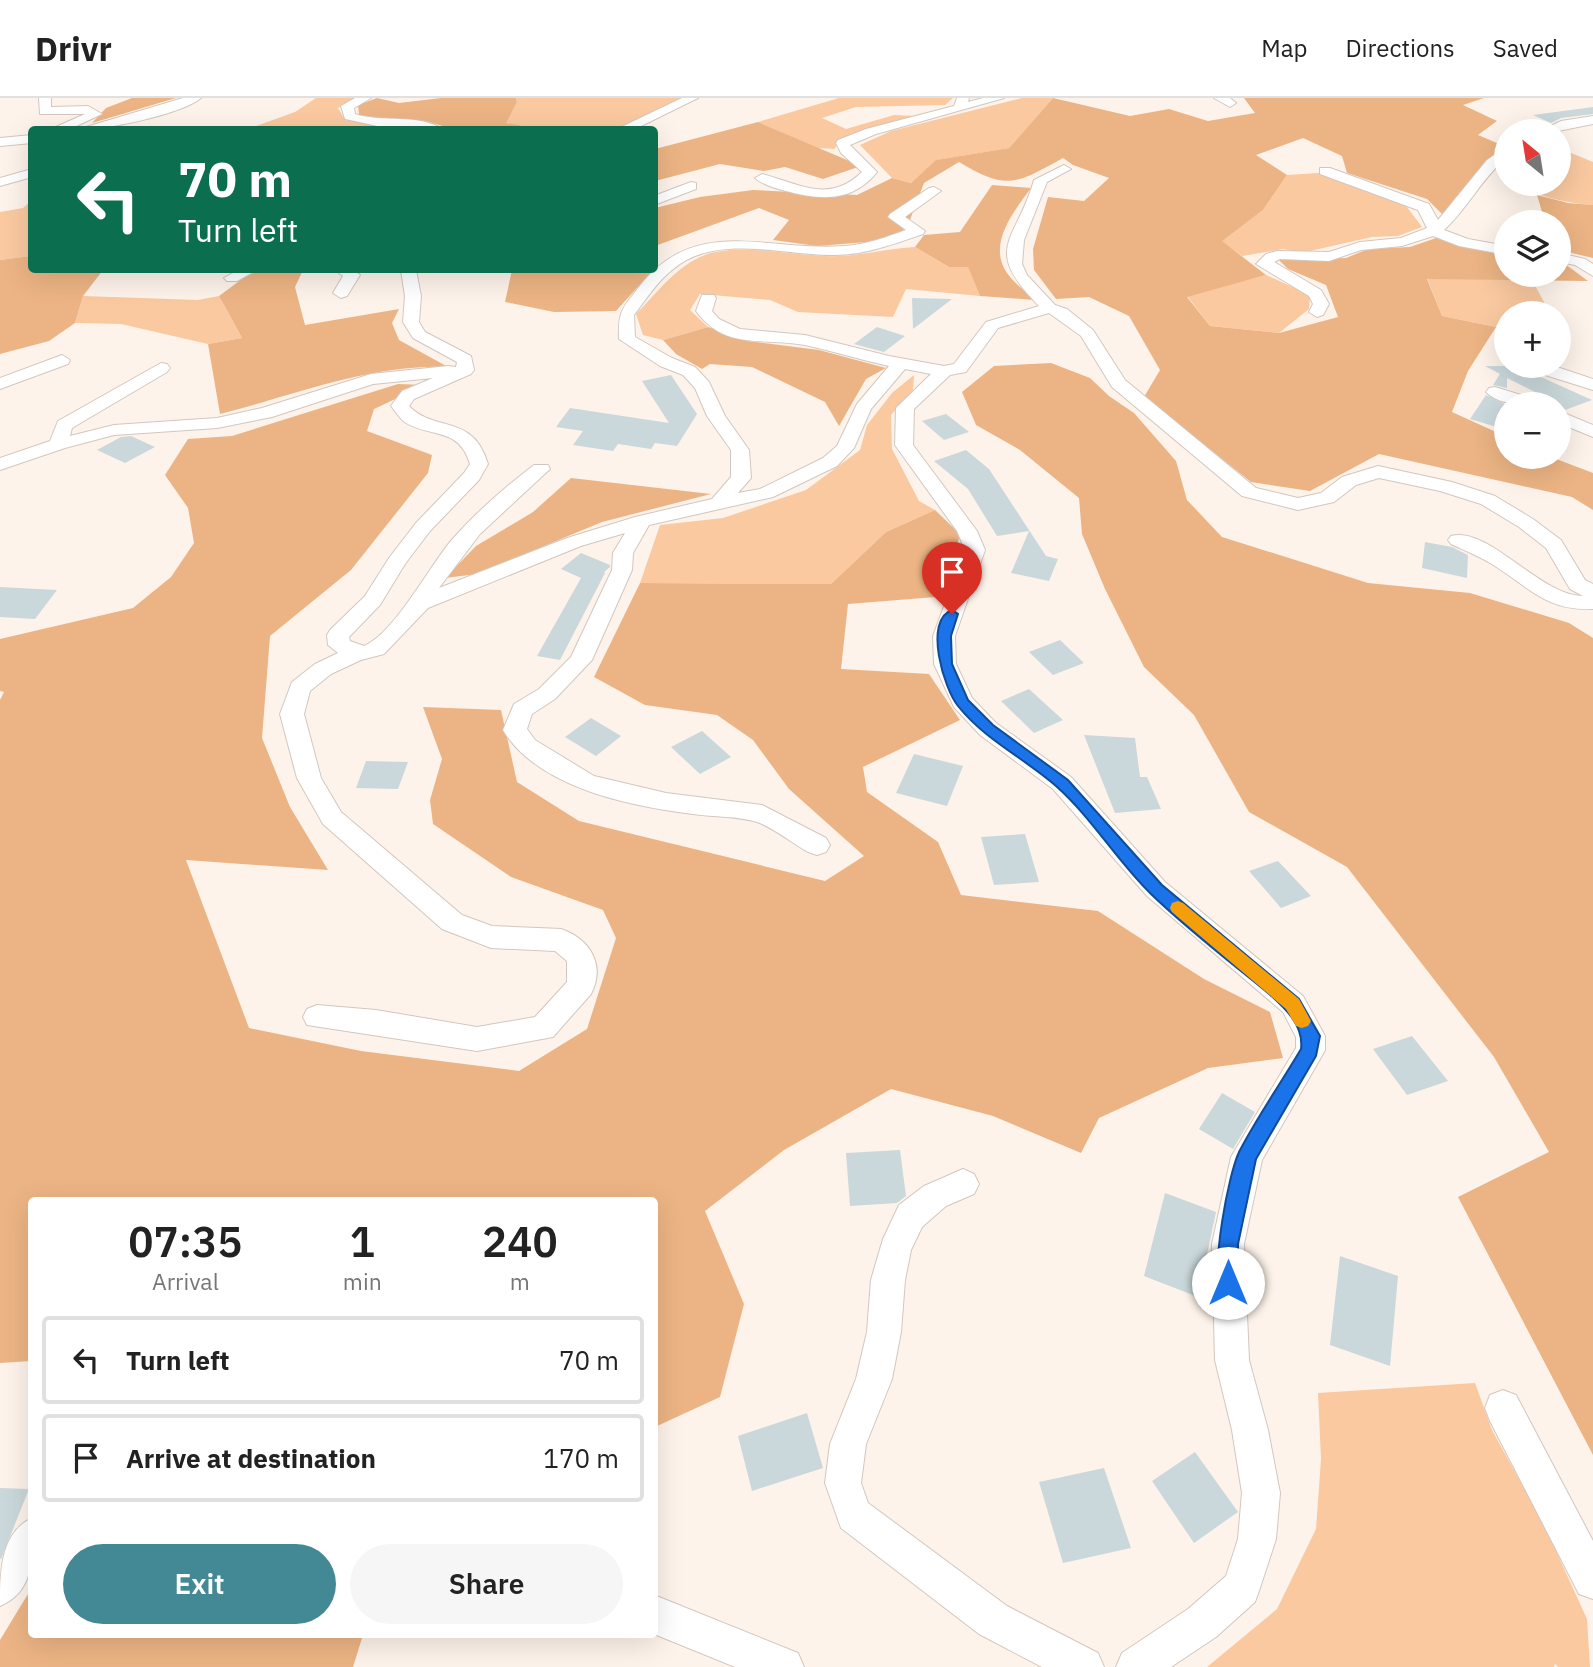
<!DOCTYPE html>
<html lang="en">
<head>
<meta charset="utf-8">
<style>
	body { margin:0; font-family:"IBM Plex Sans",sans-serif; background:#f6f6f6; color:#222; height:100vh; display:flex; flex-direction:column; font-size:26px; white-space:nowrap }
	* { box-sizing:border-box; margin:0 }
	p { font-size:23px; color:#767676 }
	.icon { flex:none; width:38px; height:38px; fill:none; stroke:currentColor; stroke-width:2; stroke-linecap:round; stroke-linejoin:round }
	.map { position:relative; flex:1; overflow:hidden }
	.drawer { position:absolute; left:28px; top:1099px; width:630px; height:441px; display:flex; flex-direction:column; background:#fff; border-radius:7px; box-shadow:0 7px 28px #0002 }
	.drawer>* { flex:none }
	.guide { position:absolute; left:28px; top:28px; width:630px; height:147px; border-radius:7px; box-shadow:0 7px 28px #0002; background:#0b6e4f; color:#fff; overflow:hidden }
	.needle { width:46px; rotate:330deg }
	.fabs { position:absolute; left:1494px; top:21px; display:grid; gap:14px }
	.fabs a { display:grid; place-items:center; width:77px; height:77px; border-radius:50%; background:#fff; box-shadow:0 7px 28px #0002; font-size:35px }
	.pin { position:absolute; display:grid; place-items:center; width:60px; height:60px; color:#fff; margin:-72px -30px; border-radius:50% 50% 50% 0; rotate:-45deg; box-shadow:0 0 7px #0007 }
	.pin .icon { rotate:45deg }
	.me { position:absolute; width:77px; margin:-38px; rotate:0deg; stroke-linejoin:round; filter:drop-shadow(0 0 5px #0008) }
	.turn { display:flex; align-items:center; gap:24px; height:147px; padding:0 35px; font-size:32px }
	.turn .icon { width:91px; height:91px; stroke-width:2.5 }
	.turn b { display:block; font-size:49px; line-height:60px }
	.eta { display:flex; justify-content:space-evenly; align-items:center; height:119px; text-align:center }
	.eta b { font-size:42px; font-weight:600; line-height:49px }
	.action { display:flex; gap:14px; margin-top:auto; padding:14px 35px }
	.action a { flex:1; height:80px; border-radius:42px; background:#438895; color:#fff; font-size:28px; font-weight:600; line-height:80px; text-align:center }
	.action a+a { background:#f6f6f6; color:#222 }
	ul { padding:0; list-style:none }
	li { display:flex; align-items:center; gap:21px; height:88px; margin:0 14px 10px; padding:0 21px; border:4px solid #e0e0e0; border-radius:7px }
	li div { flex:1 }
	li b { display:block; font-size:26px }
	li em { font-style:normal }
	header { display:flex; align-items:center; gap:42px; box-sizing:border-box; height:98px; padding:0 35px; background:#fff; border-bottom:2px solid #e0e0e0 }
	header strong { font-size:33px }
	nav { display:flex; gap:38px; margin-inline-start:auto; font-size:24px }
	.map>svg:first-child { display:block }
	.green { fill:#fac9a0 }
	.forest { fill:#ecb484 }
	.building { fill:#cad8db }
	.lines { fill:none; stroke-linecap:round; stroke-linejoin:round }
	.minor-casing { stroke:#d2c7bf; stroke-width:2 }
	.minor { fill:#fff; fill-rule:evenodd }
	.route { fill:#1a73e8; stroke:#114b97; stroke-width:2 }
	.slow { fill:#f59e0b }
</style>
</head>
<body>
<header>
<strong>Drivr</strong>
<nav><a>Map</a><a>Directions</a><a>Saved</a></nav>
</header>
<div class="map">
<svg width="1593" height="1569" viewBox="0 0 1593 1569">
	<rect width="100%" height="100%" fill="#fdf3ea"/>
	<g class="green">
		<path d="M316 0H359L338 10 345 22 403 30 245 32 295 14Z"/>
		<path d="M516 0H688L619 31H542L505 25 517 4Z"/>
		<path d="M839 0H953L945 7 856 9 822 20 846 31 894 17 915 18 838 42 835 51 818 50 758 24Z"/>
		<path d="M1022 0H1053L1009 50 937 62 911 85 892 80 860 47 891 33Z"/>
		<path d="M1559 50 1593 64V107C1564 105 1540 98 1514 86H1559Z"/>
		<path d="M1318 75 1404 105 1422 129 1398 138 1372 139 1301 155 1283 151 1242 158 1221 143 1263 112 1287 77Z"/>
		<path d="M31 103V158L0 162V114L23 110Z"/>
		<path d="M915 149 949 169 968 168 980 198 906 191 893 219 798 214 770 202 700 196 690 212 708 229 663 242 643 237 636 216C657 195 673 172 700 159 735 142 799 160 840 158 865 157 890 150 915 149Z"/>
		<path d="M1266 177 1310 197 1309 211 1279 235 1210 228 1187 198Z"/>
		<path d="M1427 180 1532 182 1550 215H1507V229H1496L1442 218Z"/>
		<path d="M83 198 198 202 219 198 242 240 208 246 121 226 75 225Z"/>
		<path d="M914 277 913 292 891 317 892 351 919 403 935 412 886 434 831 486 640 485 660 427 723 420 806 392 860 352 867 327 892 295Z"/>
		<path d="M1475 1285 1492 1332 1545 1429 1587 1521 1590 1569H1558L1555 1566 1554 1569H1207L1277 1511 1316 1431 1321 1361 1318 1295Z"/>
	</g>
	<g class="forest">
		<path d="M132 0H176L92 25 106 10Z"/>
		<path d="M377 0 399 5 441 0H516L517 4 506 25 542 31H453L426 23 367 20 359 17 358 7Z"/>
		<path d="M1053 0 1130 18 1169 11 1208 23 1255 15 1244 0H1484L1463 7 1497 23 1478 37 1504 48 1445 119 1427 101 1347 75 1342 58 1303 40 1256 57 1287 77 1263 112 1222 143 1266 177 1187 199 1210 228 1279 235 1338 219 1326 187 1288 171 1279 162 1346 160 1368 151 1410 149 1439 139 1465 149 1507 158V177H1559V165L1565 166 1588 183 1427 181 1442 218 1496 229 1468 273 1452 314 1507 339V359H1551L1593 375V412L1572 399 1379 356 1310 393 1251 384 1144 299 1160 272 1129 218 1089 199 1056 201 1034 172 1033 151 1048 99 1084 103 1109 80 1073 67 1063 60C1016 86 1007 93 959 64L924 85 908 127 893 142 817 148 773 142 789 122 759 110 655 148V110L700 99 753 92 857 97 892 80 911 85 936 62 1009 50Z"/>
		<path d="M758 24 861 68 823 81 785 69 764 73 720 66 655 83V51Z"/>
		<path d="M992 87 1031 90C1015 112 990 142 1004 170 1010 182 1025 193 1035 202L980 198 968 169H949L915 149 924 137 960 134Z"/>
		<path d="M1537 97 1568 105 1593 107V160L1559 152V124H1545Z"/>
		<path d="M31 158 32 172H103L83 198 75 225 49 243 0 256V162Z"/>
		<path d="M262 172H303L295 189 305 227 399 211 392 225 399 242 448 269C370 266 295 297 220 316L208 246 242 240 219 198 246 178Z"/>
		<path d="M512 172H653L616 213 554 214 505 204Z"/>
		<path d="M708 229 748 243 819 252 886 270 866 281 839 328 825 304 752 269 710 266 702 271 676 256 663 242Z"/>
		<path d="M1051 265 1090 280 1109 298 1134 315 1176 363 1187 402 1222 439 1368 485 1470 495 1569 525 1593 540V1357L1458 1099 1549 1054 1494 959 1347 769 1249 714 1194 617 1144 569 1105 491 1082 436 1079 400 1020 352 976 327 962 294 994 268Z"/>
		<path d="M398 286 425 287 374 311 367 333 432 357 428 375 351 472 270 538 262 640 290 709 328 772 186 762 249 930 361 953 519 973 587 931 616 840 603 812 511 779 433 726 430 702 442 661 423 609 501 612 517 684 579 723 825 783 864 758 789 691 753 642 717 617 645 607 594 579 640 485 831 486 886 434 935 412 960 436 947 486 948 498 848 506 841 571 929 576 960 622 863 669 867 694 938 744 961 797 1098 813 1204 881 1270 914 1283 960 1208 970 1099 1020 1081 1055 993 1018 891 991 784 1052 705 1113 744 1206 720 1299 655 1329 654 1102H32L31 1263 0 1265V602L4 594 0 593V541L133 510 171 479 194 445 188 410 165 377 188 341 232 338Z"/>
		<path d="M571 380 711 396 602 424 477 476 445 480 476 448 533 414Z"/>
		<path d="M31 1491 32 1536 363 1537 353 1569H0V1542Z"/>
	</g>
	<g class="building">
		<path d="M1593 9V16L1561 20 1551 25 1533 17Z"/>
		<path d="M912 200 952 201 913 231Z"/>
		<path d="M877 229 905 238 884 254 854 246Z"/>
		<path d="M1507 265V268H1527L1541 279 1592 302 1565 312 1559 306 1507 280V290L1493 287 1500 276 1485 268H1505Z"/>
		<path d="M671 277 697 316 677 348 655 345 651 351 618 346 613 353 573 347 583 333 556 329 570 310 669 325 642 283Z"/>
		<path d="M1486 297 1507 307V332L1470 321Z"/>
		<path d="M946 316 969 334 944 342 922 323Z"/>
		<path d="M131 338 155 349 125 365 97 352 121 339Z"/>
		<path d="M966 352 989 371 1046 458 1058 461 1049 483 1011 475 1029 433 997 438 968 391 934 363Z"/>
		<path d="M1425 444 1452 449 1468 457 1467 480 1422 470Z"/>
		<path d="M581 455 610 467V469L604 474 605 475 560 562 537 558 581 480 561 471Z"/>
		<path d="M0 489 57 492 35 521 0 519Z"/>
		<path d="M1060 542 1084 565 1053 577 1029 554Z"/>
		<path d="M1029 591 1063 622 1034 635 1001 603Z"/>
		<path d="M591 620 621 638 596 658 565 639Z"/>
		<path d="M702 633 731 659 700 676 671 649Z"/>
		<path d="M1084 637 1135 640 1140 679H1147L1161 711 1115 715Z"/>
		<path d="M914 656 963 668 947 708 896 695Z"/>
		<path d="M366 663 408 664 398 691 356 690Z"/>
		<path d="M1025 736 1039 784 994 787 981 739Z"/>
		<path d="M1278 763 1311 798 1281 810 1249 773Z"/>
		<path d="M1412 938 1448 983 1407 997 1373 951Z"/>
		<path d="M1222 995 1255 1014 1233 1051 1199 1031Z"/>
		<path d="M900 1052 906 1098 897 1105 850 1108 846 1055Z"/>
		<path d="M1165 1095 1216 1114 1198 1199 1144 1178Z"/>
		<path d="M1340 1158 1398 1178 1390 1268 1330 1247Z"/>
		<path d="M807 1315 823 1370 752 1393 738 1338Z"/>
		<path d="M1195 1354 1238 1414 1194 1445 1152 1383Z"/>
		<path d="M1104 1370 1131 1450 1063 1465 1039 1384Z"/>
		<path d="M0 1390 29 1391 1 1461H0Z"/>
	</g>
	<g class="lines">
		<g class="minor-casing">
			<g id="minor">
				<path d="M39 0H51V9L88 8 102 16 68 32H49L85 16H40Z"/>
				<path d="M183 0H201C180 17 104 32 76 32Z"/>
				<path d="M355 0H371L354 10 355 16C382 25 420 15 444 32L382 29 345 21 341 8Z"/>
				<path d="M682 0H698L633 32H615Z"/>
				<path d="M957 0H969L968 4 983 0H1004L876 36 850 47 877 74C852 105 820 102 786 93 775 90 763 87 755 80L762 76C800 86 829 106 862 74L841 55 836 45 838 42 866 31 954 8Z"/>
				<path d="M1214 0H1230L1236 5 1230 9Z"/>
				<path d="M1593 18V26L1558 33H1541L1561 23Z"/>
				<path d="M32 37V45L0 48V40Z"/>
				<path d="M1507 48V59C1482 80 1468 110 1444 132L1468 141 1507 148V157L1459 148 1433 138 1402 148 1361 152 1329 163 1280 161 1274 164 1321 192 1329 206 1323 217 1317 219 1309 214 1313 206 1309 198 1256 166 1266 156 1277 153 1329 154 1360 144 1401 140 1427 130 1418 112 1320 76V70H1330L1429 106 1438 122 1487 62Z"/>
				<path d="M1064 67 1071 71 1047 84 1024 142 1022 166 1027 177 1055 207 1067 211 1093 232 1125 282 1256 390 1298 400 1321 395 1342 379 1378 368 1452 384 1495 398 1533 421 1561 442 1585 482 1593 486V511C1547 513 1531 491 1495 468 1481 459 1466 453 1451 446L1448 442 1451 438C1489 428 1540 498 1583 498L1570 491 1546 450 1519 429 1481 406 1440 393 1379 380 1356 387 1334 404 1298 412 1242 398 1112 289 1081 238 1049 215 998 230 966 274 950 277 914 311 913 347 977 433 985 452 955 538 956 566 972 600 996 625 1071 679 1165 784 1303 898 1325 938V952L1320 961 1262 1062 1244 1146 1249 1262 1268 1332 1280 1395 1276 1441 1260 1490 1255 1504 1216 1539 1171 1569H1116L1122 1555 1188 1511 1226 1478 1238 1441 1242 1395 1232 1332 1215 1262 1212 1146 1231 1059 1296 950V939L1283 914 1147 798 1053 691 980 637 954 609 934 566 933 538 965 452 957 433 895 347 896 310 931 276 905 271 871 311 854 350 837 368 773 399 649 427 633 455 632 472 592 562 555 601 532 616 527 631 535 642 594 678 666 695 762 707 826 740 830 747 826 754 817 757 808 754C792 745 774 730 757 724 738 718 713 719 693 716 630 708 538 690 503 632L514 606 539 591 571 559 612 472 613 455 625 435 581 448 428 510 384 556 361 562 331 576 310 593 304 616 321 680 341 714 462 817 492 828 561 831C590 841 606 867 591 896L553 939 477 953 307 927 303 919 307 911 317 907 376 912 477 929 535 919 567 884V863L555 853 491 850 442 831 323 726 297 680 280 616 292 584 315 566 338 555 328 547 327 537 330 532 365 498 389 460 416 425 464 375 470 366C459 329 432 340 406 325 401 322 395 313 391 308L402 293 433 280 373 286 272 319 217 330 114 337 65 350 0 372V360L50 343 58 323 161 265 167 266 170 270 167 274 72 330 70 338 114 327 217 320 262 310 371 276 448 268 456 269 457 264 413 240 403 224 405 198 401 172H416L421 198 419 224 425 234 471 258 474 272 471 276 414 301 409 308C435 335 473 315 488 366L479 382 430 433 405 466 380 507 349 539 350 543 364 548C394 535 428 471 450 444 475 415 504 390 534 367H548L550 371 480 436 439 490 567 440 635 419 712 401 731 379V352L707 318 695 290 683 277 660 268 619 241C618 213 622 211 639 189 695 116 768 154 844 148 866 147 886 139 906 132L888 119 890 116 929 90 934 89 941 93 905 119 925 133 923 136C894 146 865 157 834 157 782 158 716 134 672 172 657 184 646 201 634 217L635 239 672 260 695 269 709 284 725 318 749 352 751 380 738 395 760 391 823 360 837 348 857 306 889 268C861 262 833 253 805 247 763 239 725 253 696 213L702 197H714L716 200 712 213 719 221 740 231 805 237 889 258 944 268 954 266 986 224 1039 208C981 149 1016 145 1034 82Z"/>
				<path d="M32 71V79L0 88V80Z"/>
				<path d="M691 84 696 85V91L654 107V98Z"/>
				<path d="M1559 155 1585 161 1593 166V178L1575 167 1559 164Z"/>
				<path d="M238 172H257L237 183H227L224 180Z"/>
				<path d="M335 172H353L360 177 347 198 341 200 333 195 343 178Z"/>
				<path d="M62 257 70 262 68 266 0 291V280Z"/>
				<path d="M1542 268H1554L1593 281V292L1542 276 1539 272Z"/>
				<path d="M1495 289 1537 302 1540 306C1522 307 1499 307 1486 294L1489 290Z"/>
				<path d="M1559 313 1593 327V339L1559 325Z"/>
				<path d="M963 1071 974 1076 979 1086 974 1096 946 1108 922 1129 911 1152 905 1182 901 1234 892 1281 866 1346 861 1385 868 1405 1007 1508 1098 1555 1104 1569H1042L979 1536 841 1430 825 1385 830 1346 856 1281 867 1234 871 1182 883 1141 899 1107 924 1088Z"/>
				<path d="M1503 1292 1516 1297 1593 1443V1501L1579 1496 1490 1323 1485 1310 1490 1297Z"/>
				<path d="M32 1420C32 1454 37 1493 0 1508 0 1475 0 1435 32 1420Z"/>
				<path d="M654 1497 798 1555 804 1569H735L654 1536Z"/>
			</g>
		</g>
		<use href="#minor" class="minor"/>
	</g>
	<path class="route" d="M952 512 958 516 951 538 952 566 968 602 993 627 1068 682 1162 787 1299 901 1320 938 1316 958 1256 1061 1238 1146V1185L1235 1192 1228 1195 1221 1192C1211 1169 1228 1078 1239 1054 1257 1019 1281 985 1301 951 1304 927 1285 910 1268 895 1229 863 1187 831 1151 796 1117 763 1092 720 1056 688 1024 660 985 642 958 608 944 591 923 522 952 512Z"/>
	<path class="slow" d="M1178 803 1183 805 1299 901 1311 923 1308 928 1302 930 1296 928 1286 911 1172 814 1170 810 1172 805Z"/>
</svg>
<div class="fabs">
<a><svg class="needle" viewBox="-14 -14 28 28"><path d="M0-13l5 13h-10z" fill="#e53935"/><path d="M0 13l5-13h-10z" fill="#767676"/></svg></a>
<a><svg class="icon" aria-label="layers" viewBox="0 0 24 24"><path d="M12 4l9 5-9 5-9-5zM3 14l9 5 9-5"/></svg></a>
<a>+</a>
<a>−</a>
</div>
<div class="pin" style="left:952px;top:516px;background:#d93025"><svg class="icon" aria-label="arrive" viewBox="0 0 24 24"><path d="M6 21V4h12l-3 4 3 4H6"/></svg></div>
<svg class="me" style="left:1228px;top:1185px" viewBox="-20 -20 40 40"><circle r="19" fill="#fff"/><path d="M0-13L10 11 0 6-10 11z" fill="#1a73e8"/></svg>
<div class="guide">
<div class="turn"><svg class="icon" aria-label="left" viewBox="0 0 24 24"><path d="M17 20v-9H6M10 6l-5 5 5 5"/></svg><div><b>70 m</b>Turn left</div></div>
</div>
<section class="drawer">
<div class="eta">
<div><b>07:35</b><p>Arrival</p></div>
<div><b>1</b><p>min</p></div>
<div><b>240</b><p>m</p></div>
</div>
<ul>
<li><svg class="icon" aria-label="left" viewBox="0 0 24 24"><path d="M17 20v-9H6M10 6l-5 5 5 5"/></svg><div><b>Turn left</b></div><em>70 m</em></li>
<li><svg class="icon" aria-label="arrive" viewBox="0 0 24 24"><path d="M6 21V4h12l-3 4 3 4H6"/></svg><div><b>Arrive at destination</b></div><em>170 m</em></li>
</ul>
<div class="action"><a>Exit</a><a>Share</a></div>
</section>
</div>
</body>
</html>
